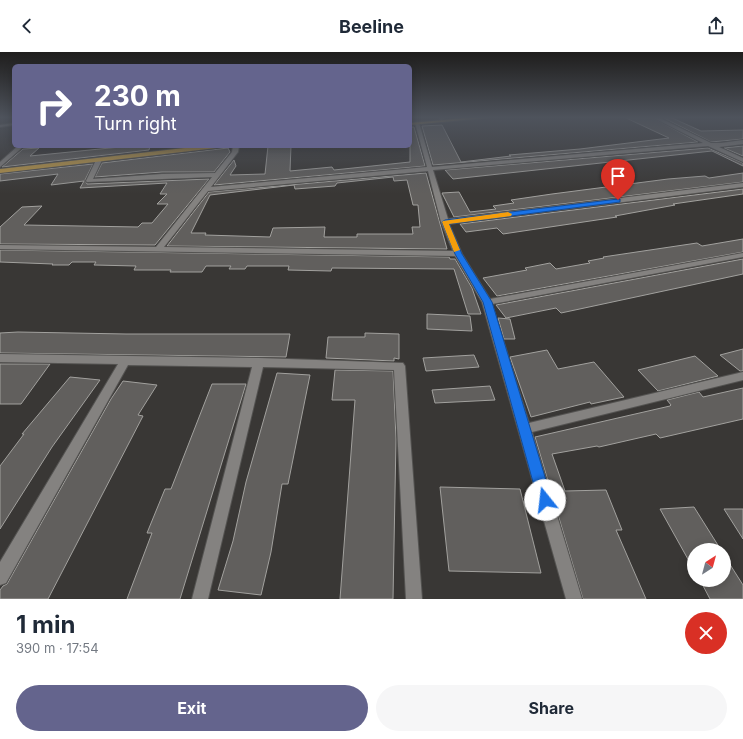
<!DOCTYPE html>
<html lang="en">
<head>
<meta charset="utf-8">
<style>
	body { margin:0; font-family:Inter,sans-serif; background:#f6f6f7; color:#1f2937; height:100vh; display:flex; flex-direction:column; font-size:15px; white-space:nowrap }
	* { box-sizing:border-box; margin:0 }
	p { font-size:13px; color:#747a83 }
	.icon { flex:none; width:22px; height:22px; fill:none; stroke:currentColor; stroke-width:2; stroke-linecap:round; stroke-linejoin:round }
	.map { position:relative; height:547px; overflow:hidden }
	.details { display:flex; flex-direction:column; background:#fff; flex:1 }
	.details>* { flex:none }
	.hud { position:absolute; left:12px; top:12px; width:400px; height:84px; border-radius:6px; box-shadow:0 2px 10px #0003; background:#64648d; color:#fff; overflow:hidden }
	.needle { width:26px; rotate:36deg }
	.tools { position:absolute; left:687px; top:491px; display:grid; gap:8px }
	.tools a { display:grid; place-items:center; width:44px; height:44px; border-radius:50%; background:#fff; box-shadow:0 2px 10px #0003; font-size:20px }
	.pin { position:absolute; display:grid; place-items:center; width:34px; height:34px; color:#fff; margin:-41px -17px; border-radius:50% 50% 50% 0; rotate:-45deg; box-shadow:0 0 4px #0007 }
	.pin .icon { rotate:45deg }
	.me { position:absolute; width:44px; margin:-22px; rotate:344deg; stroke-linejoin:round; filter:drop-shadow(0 0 3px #0008) }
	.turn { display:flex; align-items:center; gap:14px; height:84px; padding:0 16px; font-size:18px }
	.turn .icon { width:52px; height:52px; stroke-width:2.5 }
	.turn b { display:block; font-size:28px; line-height:34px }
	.round { display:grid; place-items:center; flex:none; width:42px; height:42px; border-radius:21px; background:#f6f6f7 }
	.headline { display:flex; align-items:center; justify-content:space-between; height:68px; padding:0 16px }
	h1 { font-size:24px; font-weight:700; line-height:30px }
	.cta { display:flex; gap:8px; margin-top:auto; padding:8px 16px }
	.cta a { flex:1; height:46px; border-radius:24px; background:#64648d; color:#fff; font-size:16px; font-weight:700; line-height:46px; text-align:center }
	.cta a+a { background:#f6f6f7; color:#1f2937 }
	header { display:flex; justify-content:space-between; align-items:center; height:52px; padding:0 16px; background:#fff; font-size:18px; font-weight:700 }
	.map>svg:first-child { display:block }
	.building { fill:#615f5d; stroke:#a2a19e; fill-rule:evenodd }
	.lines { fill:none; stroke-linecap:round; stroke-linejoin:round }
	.minor-casing { stroke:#545351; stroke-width:2 }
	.primary-casing { stroke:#545351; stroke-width:2 }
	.minor { fill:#848280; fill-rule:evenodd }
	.primary { fill:#bb9748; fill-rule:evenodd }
	.route { fill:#1a73e8; stroke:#114b97 }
	.slow { fill:#f59e0b }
</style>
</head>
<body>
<header><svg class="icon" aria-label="back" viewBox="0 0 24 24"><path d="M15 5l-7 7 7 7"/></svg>Beeline<svg class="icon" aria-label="share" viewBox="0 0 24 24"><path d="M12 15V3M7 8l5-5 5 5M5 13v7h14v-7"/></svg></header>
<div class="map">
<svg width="743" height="547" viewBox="0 0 743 547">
	<rect width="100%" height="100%" fill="#393735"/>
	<g class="building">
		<path d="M624 65H651L698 90 433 113 422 74 442 73 461 110 511 104 509 103 580 97 669 86Z"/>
		<path d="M662 65H670L701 79 743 78V87L711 90Z"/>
		<path d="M410 75H414L425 114 214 133 234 108 236 114 230 123 265 122 268 94H291L290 119 332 115 334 118 410 110Z"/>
		<path d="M130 94H150L149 98 2 115 23 97 39 96 30 104Z"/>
		<path d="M743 94V104L724 96Z"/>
		<path d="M228 96 230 100 214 120H162L95 125 102 111Z"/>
		<path d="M708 96 743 111V114L712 99 453 127 445 118Z"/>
		<path d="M93 112 85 128 87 132 209 127 155 193 0 192V175L22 155 42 154 24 173 138 175 142 171H152L168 152H157L167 142H160L167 131 80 136 84 129 51 133 58 122 0 129V122Z"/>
		<path d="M426 121 447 197 167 194 209 140ZM393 125 394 129 407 128 413 153H418L420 175H412L413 182H357V185H324L325 175 273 176 270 185 205 183 206 181H191L210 143 294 133 295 137 335 134 337 131Z"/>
		<path d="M743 121V130L454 165 442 141 459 140 470 160 496 157 493 154 514 151 511 148 552 142 668 127 705 124 709 126Z"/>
		<path d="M743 137V142L673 152 675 153 615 164 617 165 503 182 497 176 466 180 460 172Z"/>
		<path d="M743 187V200L497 244 483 226 527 218 525 216 550 211 556 217 590 211 588 209 604 206 603 205 697 191 702 194Z"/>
		<path d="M0 198 449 205 450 207H455L472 236 481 262H468L454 217 332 216 331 219 288 218 289 214H247L245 217H229L231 214H206L202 220H170L171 218H134L136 214 94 213 96 210H72L69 213H52L53 212 0 210Z"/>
		<path d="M743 207V222L561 261 556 256 506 266 496 253Z"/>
		<path d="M427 262 470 264 472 279 427 277Z"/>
		<path d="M498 266 510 267 515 287H504Z"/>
		<path d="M18 280 126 282H290L286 305 0 301V281Z"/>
		<path d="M365 281 399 282V307L394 306V309L326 306 328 285H365Z"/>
		<path d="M743 297V319H740L720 303Z"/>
		<path d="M547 298 558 317 594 310 624 345 591 352 590 350 531 365 510 305Z"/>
		<path d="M474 303 479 315 426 319 423 306Z"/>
		<path d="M695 304 718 324 658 339 638 318Z"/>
		<path d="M0 312H50L21 352H0Z"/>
		<path d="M335 318 393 319 396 387 393 547H340L355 348H332Z"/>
		<path d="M277 321 310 323 288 432H282L271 500 261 543 218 538 233 489 246 430Z"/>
		<path d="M70 325 100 328 52 395 0 477V414L24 382H22Z"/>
		<path d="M123 329 157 333 138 363 143 364 48 547H0V538L3 534 7 532 111 347Z"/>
		<path d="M212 332H246L180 547H127L152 481H147L165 437H171Z"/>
		<path d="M490 334 495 348 435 351 432 338Z"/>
		<path d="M743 336V367L660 386 656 382 599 395 597 394 552 402 565 439 606 438 622 478H616L646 547H583L535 385 670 354 671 353 667 348 699 340 703 345Z"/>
		<path d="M440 435 520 437 541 521 449 519Z"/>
		<path d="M694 455 721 498H694V518L660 457Z"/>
		<path d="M724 457H743V487Z"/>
		<path d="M724 503 743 533V547H710L700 528H724Z"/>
	</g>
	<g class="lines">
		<g class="minor-casing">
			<g id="minor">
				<path d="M439 65H443L444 67 440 68Z"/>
				<path d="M652 65H658L711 91H721L743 88V92L719 95 743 106V110L708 94 433 118 448 167 743 131V135L449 172 462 202 490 247 743 201V205L492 252 529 371 743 320V328L532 380 582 547H566L482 250 455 204 0 197V193L156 195 212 125 87 130 86 129 96 108 99 106 102 108 93 127 162 122 215 121 232 100 233 94H239L238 100 211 135 427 115 415 71 417 70 419 71 432 115 703 91ZM428 119 441 170 453 199 164 195 208 139Z"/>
				<path d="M14 71V73L0 75V73Z"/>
				<path d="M18 94H24L0 115V110Z"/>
				<path d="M0 302 259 306 403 311 405 314 422 547H406L394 318 263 315 208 547H192L252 315 128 313 6 531 0 533V510L118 312 0 310Z"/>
			</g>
		</g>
		<g class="primary-casing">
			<g id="primary">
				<path d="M475 65H495L410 73V71Z"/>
				<path d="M202 94H219L216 96 0 121V117Z"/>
			</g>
		</g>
		<use href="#minor" class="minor"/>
		<use href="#primary" class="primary"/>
	</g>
	<linearGradient id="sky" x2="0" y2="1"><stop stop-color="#1f1e1d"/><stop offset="0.46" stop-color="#4e535c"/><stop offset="1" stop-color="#4e535c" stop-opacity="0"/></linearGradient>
	<rect width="743" height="142" fill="url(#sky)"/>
	<path class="route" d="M618 147H620V150L449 172 462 202 492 250 552 448 550 452 545 454 540 452 538 448 483 250 455 202 442 170 445 168Z"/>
	<path class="slow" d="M508 160 512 162 511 164 449 172 460 198 454 200 442 170 443 169Z"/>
</svg>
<div class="tools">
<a><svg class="needle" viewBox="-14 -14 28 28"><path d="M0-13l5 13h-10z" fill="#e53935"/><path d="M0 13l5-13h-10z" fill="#747a83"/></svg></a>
</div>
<div class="pin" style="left:618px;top:148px;background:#d93025"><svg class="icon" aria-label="arrive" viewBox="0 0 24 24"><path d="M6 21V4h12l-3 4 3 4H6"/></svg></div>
<svg class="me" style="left:545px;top:448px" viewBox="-20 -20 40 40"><circle r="19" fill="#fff"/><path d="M0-13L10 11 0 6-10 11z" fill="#1a73e8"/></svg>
<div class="hud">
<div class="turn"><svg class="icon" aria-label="right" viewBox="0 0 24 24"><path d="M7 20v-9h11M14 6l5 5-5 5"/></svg><div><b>230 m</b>Turn right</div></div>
</div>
</div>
<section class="details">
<div class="headline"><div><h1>1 min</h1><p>390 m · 17:54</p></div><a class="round" style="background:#d93025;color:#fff"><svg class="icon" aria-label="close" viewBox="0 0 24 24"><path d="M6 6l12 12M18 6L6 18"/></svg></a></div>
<div class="cta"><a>Exit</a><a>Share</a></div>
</section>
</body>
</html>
